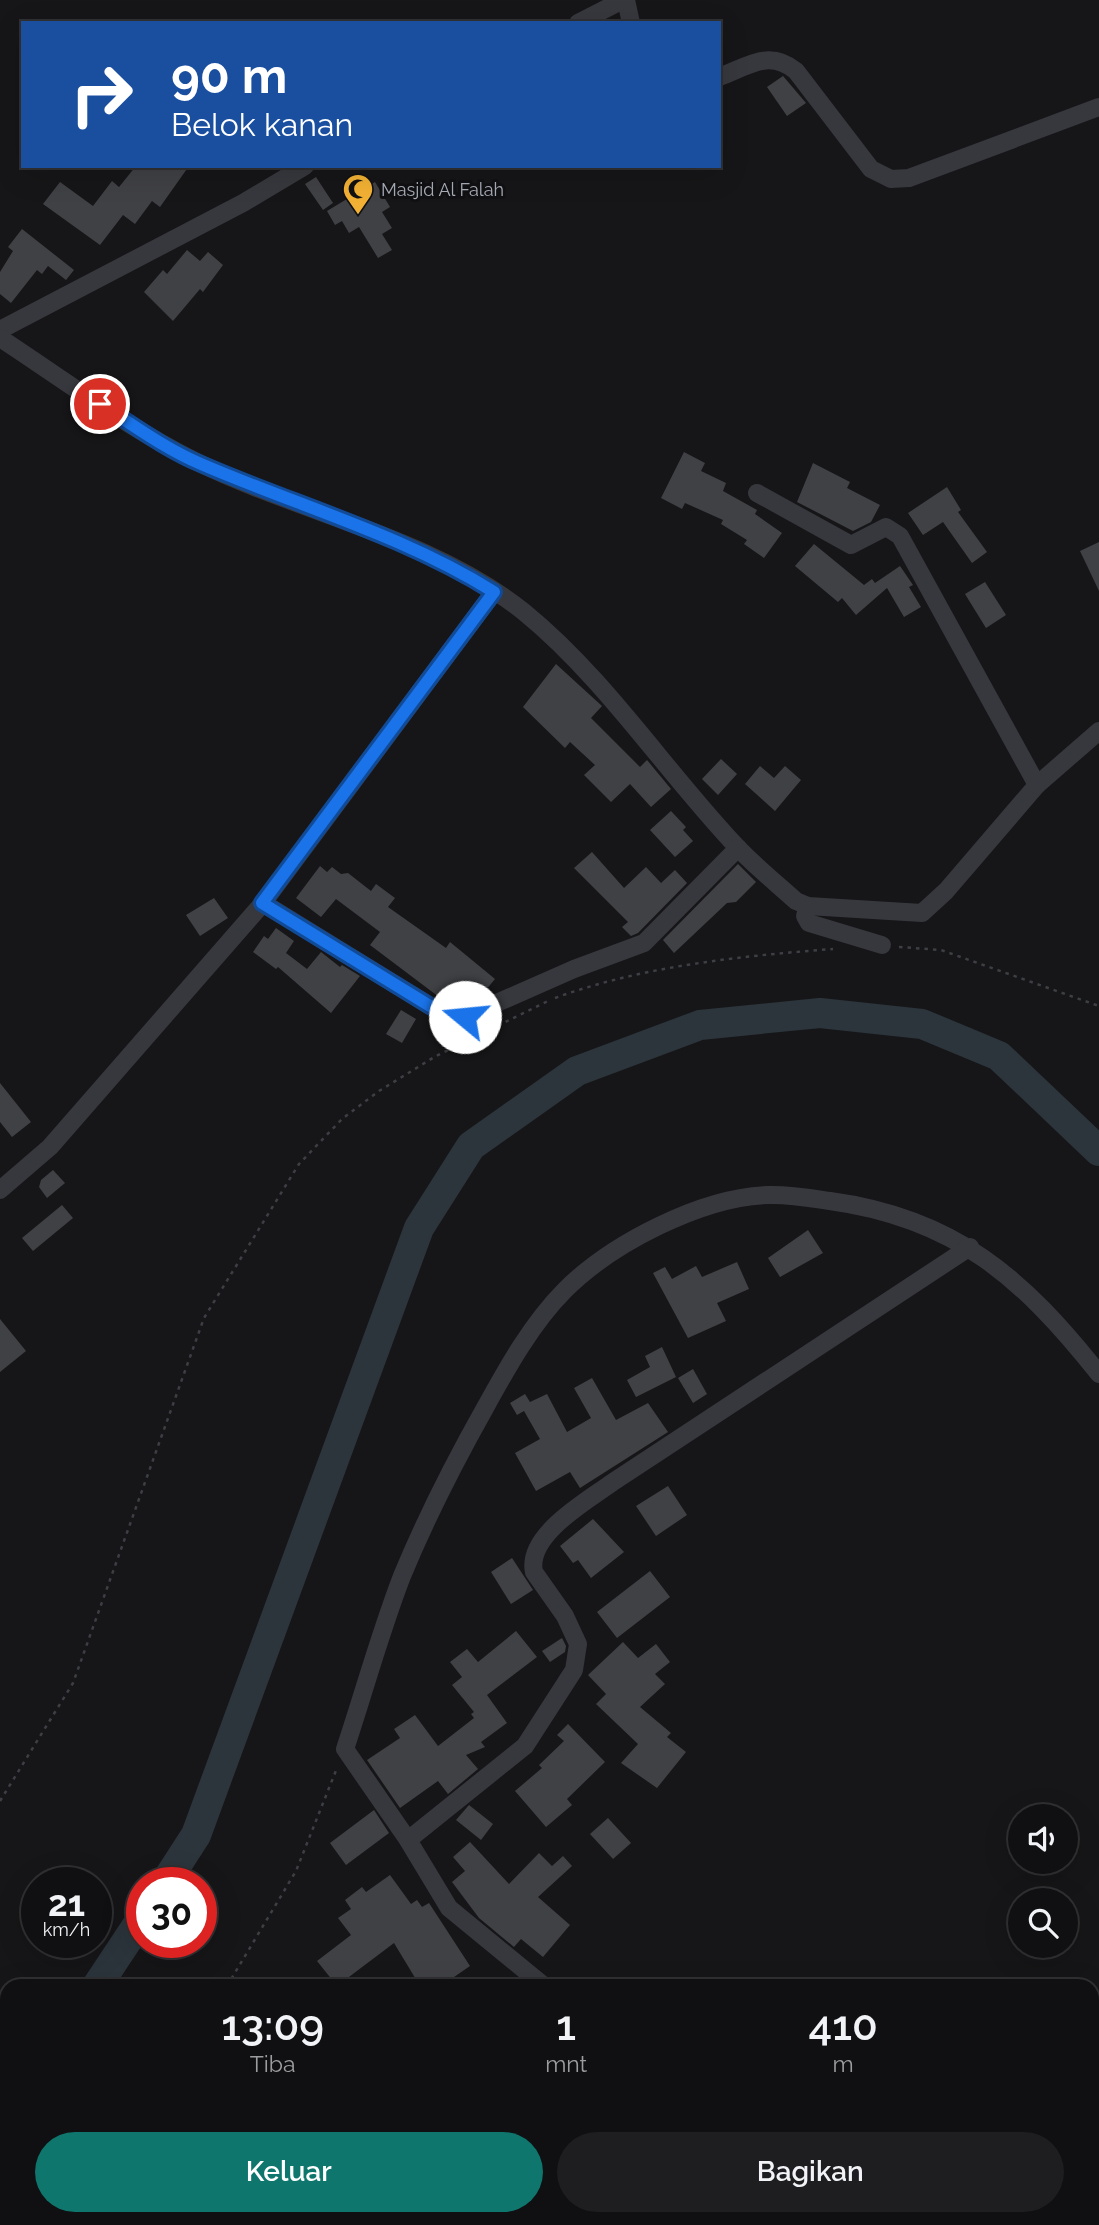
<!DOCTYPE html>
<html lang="id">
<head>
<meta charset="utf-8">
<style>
	body { margin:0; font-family:Raleway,sans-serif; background:#1e1e20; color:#f1f3f6; height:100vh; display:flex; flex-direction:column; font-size:26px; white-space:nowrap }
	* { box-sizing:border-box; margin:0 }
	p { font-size:23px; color:#9c9d9f }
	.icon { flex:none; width:38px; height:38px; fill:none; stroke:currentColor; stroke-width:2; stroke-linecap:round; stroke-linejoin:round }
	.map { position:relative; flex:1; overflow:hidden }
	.drawer { position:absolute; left:0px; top:1979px; width:1099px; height:247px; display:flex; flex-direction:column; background:#101012; border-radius:21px 21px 0 0; box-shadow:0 7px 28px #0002,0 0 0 2px #303032 }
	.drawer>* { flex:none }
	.guide { position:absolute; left:21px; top:21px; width:700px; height:147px; border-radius:0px; box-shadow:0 7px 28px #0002,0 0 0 2px #303032; background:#1a4fa0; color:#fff; overflow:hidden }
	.fabs { position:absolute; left:1008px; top:1804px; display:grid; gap:14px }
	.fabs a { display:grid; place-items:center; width:70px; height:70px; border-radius:50%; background:#101012; box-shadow:0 7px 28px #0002,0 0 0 2px #303032; font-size:35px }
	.speed { position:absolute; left:21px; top:1867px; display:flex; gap:14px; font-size:35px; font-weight:700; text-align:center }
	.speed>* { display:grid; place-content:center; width:91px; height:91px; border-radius:50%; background:#101012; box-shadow:0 7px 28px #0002,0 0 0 2px #303032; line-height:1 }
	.speed small { font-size:18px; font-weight:400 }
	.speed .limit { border:10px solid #d22; background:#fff; color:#111 }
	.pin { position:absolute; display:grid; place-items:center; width:60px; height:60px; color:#fff; margin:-30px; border:4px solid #fff; border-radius:50%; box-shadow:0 2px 7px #0007 }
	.me { position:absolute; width:77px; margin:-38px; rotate:287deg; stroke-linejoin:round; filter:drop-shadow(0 0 5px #0008) }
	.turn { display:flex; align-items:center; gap:24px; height:147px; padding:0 35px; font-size:32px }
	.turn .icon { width:91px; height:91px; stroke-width:2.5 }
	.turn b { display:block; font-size:49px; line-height:60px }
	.eta { display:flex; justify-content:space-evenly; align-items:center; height:119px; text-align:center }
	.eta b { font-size:42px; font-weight:600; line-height:49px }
	.button { display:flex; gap:14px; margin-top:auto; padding:14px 35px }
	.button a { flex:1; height:80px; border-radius:42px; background:#0f766e; color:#fff; font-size:28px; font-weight:600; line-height:80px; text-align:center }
	.button a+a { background:#1e1e20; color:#f1f3f6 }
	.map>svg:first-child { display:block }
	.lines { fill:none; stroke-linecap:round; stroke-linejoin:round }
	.river { stroke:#2c353c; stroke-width:30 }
	.building { fill:#404145 }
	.path { stroke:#3d3f44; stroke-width:2.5; stroke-dasharray:3.5 5; stroke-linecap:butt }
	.minor { stroke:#37383d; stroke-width:18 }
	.route-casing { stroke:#114b97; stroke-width:18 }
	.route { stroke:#1a73e8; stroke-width:12 }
	.labels { text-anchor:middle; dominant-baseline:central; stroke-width:6; stroke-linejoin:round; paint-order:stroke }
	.poi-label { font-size:18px; fill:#a8adb8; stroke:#111113; text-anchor:start }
</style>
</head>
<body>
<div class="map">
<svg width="1099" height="2225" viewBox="0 0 1099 2225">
	<rect width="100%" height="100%" fill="#161618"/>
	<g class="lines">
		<g class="river">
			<path d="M165 1883 196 1835 419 1228 471 1146 577 1071 700 1025 820 1013 922 1024 999 1056 1099 1151"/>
			<path d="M97 1986 142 1918"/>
			<path d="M0 2109 7 2101"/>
		</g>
	</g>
	<g class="building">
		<path d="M783 76 806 103 787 116 767 87Z"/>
		<path d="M136 166H189L160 207 152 201 135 224 123 215 100 245 43 204 60 182 93 206 112 181 119 187Z"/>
		<path d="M316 177 333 203 323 210 305 184Z"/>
		<path d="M375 182 390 207 382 212 392 228 382 234 392 250 378 258 359 227 349 233 342 221 335 225 327 211Z"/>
		<path d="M22 229 74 270 66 280 48 266 42 274 37 270 11 303 0 294V272L13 251 8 247Z"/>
		<path d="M187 250 200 261 208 252 223 265 203 292 200 289 173 321 144 292 163 270 167 274Z"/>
		<path d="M684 452 705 463 701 471 726 483 723 491 757 510 755 514 782 533 764 558 744 544 747 540 721 524 723 520 685 503 682 509 661 498Z"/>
		<path d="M813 463 850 482 847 488 880 505 871 522 853 531 797 502Z"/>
		<path d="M947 487 961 510 958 512 987 552 972 563 943 522 923 535 908 513Z"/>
		<path d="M1099 542V591L1080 551Z"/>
		<path d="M814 544 864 585 872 579 875 583 900 566 913 585 909 587 921 607 904 617 887 588 856 615 842 598 838 602 795 566Z"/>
		<path d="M985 582 1006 615 986 628 965 594Z"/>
		<path d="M556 664 602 706 591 718 640 767 647 760 671 789 651 807 630 784 611 802 584 775 595 765 570 742 565 748 523 707Z"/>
		<path d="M721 759 737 774 718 795 702 779Z"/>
		<path d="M760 766 774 778 785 766 801 780 775 811 745 784Z"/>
		<path d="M671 811 686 827 683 830 693 841 675 857 650 830Z"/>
		<path d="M592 852 624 888 646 867 661 883 675 870 687 883 638 933 631 936 622 927 628 922 574 868Z"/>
		<path d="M738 864 756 882 736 902 727 903 674 953 663 940Z"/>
		<path d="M320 866 327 872 332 867 341 874 348 873 371 891 376 884 395 898 388 907 446 948 450 942 495 979 485 991 478 985 460 1006 443 992 439 997 370 945 380 932 336 899 321 917 296 898Z"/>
		<path d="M214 898 228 918 200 936 186 915Z"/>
		<path d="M276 928 294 941 286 953 307 969 321 952 340 967 342 965 360 976 331 1013 278 967 276 969 253 952 264 936 268 939Z"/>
		<path d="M401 1010 416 1019 402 1043 386 1034Z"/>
		<path d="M0 1083 31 1122 12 1137 0 1122Z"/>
		<path d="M53 1170 65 1183 47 1198 39 1187 41 1180Z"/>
		<path d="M62 1205 73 1218 33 1251 22 1238Z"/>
		<path d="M808 1230 823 1253 780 1277 768 1258Z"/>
		<path d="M737 1262 749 1289 717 1303 726 1321 688 1338 653 1273 665 1267 672 1279 696 1266 702 1277Z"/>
		<path d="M0 1319 26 1351 0 1372Z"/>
		<path d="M662 1347 676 1377 636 1397 627 1380 650 1367 645 1356Z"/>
		<path d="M693 1369 707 1394 693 1403 678 1378Z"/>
		<path d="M592 1378 616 1420 648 1403 668 1432 580 1488 570 1472 536 1491 515 1453 540 1439 524 1411 517 1415 510 1403 525 1394 530 1402 547 1394 567 1432 591 1418 574 1388Z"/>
		<path d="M668 1486 687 1515 656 1536 636 1506Z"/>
		<path d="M593 1519 624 1552 591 1578 578 1560 573 1563 560 1546Z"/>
		<path d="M512 1558 533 1590 511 1604 491 1572Z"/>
		<path d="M650 1571 670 1597 617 1638 597 1612Z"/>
		<path d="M516 1631 537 1657 487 1695 507 1723 481 1742 485 1747 466 1755 478 1769 448 1794 438 1781 400 1808 367 1760 400 1738 394 1729 415 1715 438 1746 474 1718 471 1714 474 1712 452 1685 462 1677 450 1662 467 1649 478 1662Z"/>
		<path d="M562 1638 566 1646 565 1652 550 1662 542 1651Z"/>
		<path d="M623 1642 638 1658 656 1644 670 1662 655 1674 665 1684 640 1707 671 1733 667 1737 686 1752 657 1788 621 1763 638 1744 596 1704 606 1694 588 1675Z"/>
		<path d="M568 1724 605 1762 567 1799 572 1805 546 1827 515 1791 542 1768 539 1765 564 1741 557 1735Z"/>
		<path d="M469 1805 493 1824 481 1840 456 1820Z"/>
		<path d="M374 1810 389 1833 346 1865 330 1843Z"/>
		<path d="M608 1818 631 1843 613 1859 590 1834Z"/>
		<path d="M470 1842 509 1884 539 1853 552 1866 563 1856 572 1866 538 1897 570 1925 543 1957 521 1939 514 1947 479 1918 452 1882 465 1871 453 1857Z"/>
		<path d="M390 1875 411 1904 417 1900 422 1907 429 1903 470 1966 441 1986H420L394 1943 337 1986 317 1961 351 1935 338 1918 351 1909 345 1900 362 1887 366 1892Z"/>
	</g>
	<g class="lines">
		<g class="path">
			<path d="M899 947 941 950 1099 1006"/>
			<path d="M555 998C643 966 740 956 833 949"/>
			<path d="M0 1801 73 1683 204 1318 299 1164 342 1119 379 1091 436 1056 548 1001"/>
			<path d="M227 1986 296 1871 337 1768"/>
			<path d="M32 2225 38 2219"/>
		</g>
		<g class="minor">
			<path d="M626 0 631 23"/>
			<path d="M578 23 623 0"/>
			<path d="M719 77C749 66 769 49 796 71L871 169 891 179 909 178 1099 107"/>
			<path d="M0 330 243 203 305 166"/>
			<path d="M0 338C64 380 128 428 197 462 301 513 432 538 524 612 606 679 665 771 737 847 755 866 776 883 796 901L808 906 922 913 946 891 1037 785 1099 731"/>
			<path d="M757 493 851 545 886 527 900 536 1037 785"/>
			<path d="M263 903 448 1017H465L574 969 644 943 738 848"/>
			<path d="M808 906 805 916 809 923 882 945"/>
			<path d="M0 1190 50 1147 263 903 494 592"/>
			<path d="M408 1840 345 1749C364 1692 380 1633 402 1576 426 1518 454 1463 485 1408 507 1368 532 1323 565 1290 611 1244 701 1197 768 1195 788 1194 810 1198 830 1201 955 1218 1023 1278 1099 1374"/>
			<path d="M544 1986 449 1908 408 1840 525 1746 574 1670 578 1644 565 1616 534 1572C526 1535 587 1501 613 1482L970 1247"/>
			<path d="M402 2219 404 2225"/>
			<path d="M746 2219 747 2225"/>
			<path d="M373 2225 386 2219"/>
		</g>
	</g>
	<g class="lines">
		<g class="route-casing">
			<path id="route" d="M100 404C132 424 165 449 201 464 298 506 403 535 494 592L262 903 448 1017H465"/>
		</g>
		<use href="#route" class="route"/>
	</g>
	<defs>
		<g id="mosque-pin" transform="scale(1.575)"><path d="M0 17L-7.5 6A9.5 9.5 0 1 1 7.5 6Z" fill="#f2b134" stroke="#111113"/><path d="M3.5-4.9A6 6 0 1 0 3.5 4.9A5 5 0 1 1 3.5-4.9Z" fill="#111"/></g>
	</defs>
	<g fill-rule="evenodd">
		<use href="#mosque-pin" x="358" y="189"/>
	</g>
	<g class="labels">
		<g class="poi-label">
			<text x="381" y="189">Masjid Al Falah</text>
		</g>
	</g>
</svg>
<div class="fabs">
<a><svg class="icon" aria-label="sound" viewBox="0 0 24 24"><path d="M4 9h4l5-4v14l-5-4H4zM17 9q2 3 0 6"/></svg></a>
<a><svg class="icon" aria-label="search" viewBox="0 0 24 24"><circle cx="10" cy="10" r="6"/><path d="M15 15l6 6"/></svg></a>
</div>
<div class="speed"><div>21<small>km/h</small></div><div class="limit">30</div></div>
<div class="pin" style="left:100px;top:404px;background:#d93025"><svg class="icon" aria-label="arrive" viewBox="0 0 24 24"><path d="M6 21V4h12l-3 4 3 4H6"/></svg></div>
<svg class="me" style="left:465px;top:1017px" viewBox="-20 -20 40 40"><circle r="19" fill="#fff"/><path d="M0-13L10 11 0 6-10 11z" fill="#1a73e8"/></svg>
<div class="guide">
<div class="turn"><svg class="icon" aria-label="right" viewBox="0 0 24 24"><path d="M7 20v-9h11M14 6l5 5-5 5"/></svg><div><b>90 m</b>Belok kanan</div></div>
</div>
<section class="drawer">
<div class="eta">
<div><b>13:09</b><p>Tiba</p></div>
<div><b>1</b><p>mnt</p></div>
<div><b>410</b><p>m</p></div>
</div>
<div class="button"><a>Keluar</a><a>Bagikan</a></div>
</section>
</div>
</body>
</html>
